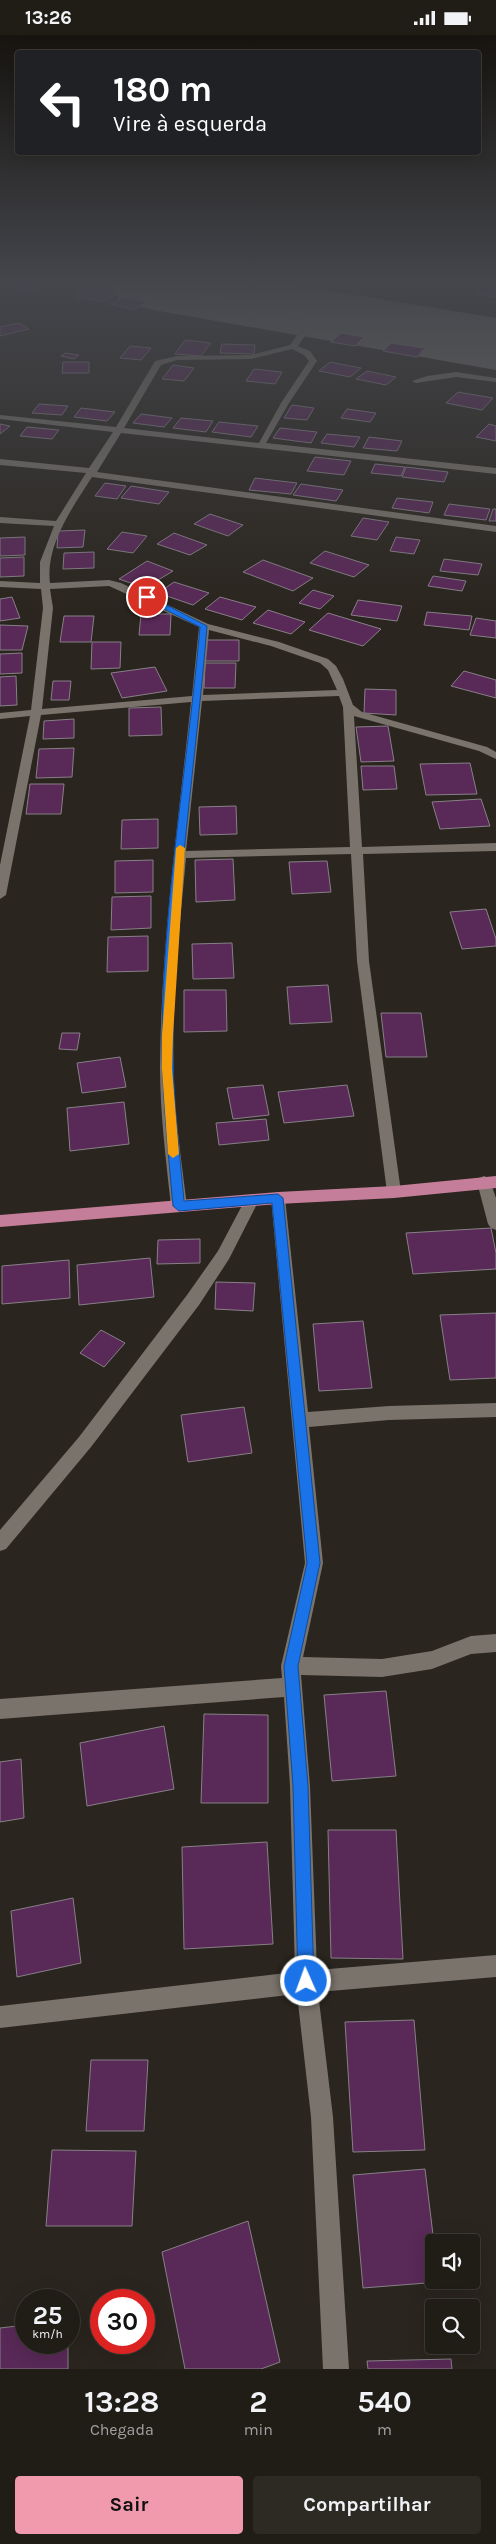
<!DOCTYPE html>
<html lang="pt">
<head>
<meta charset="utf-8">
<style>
	body { margin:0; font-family:Karla,sans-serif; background:#2d2923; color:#f1f3f6; height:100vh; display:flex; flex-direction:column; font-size:19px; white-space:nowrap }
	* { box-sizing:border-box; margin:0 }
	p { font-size:16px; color:#a2a1a1 }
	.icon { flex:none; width:28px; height:28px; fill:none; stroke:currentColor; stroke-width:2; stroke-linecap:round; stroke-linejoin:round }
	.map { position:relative; height:2334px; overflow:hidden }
	.sheet { display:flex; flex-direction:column; background:#201c16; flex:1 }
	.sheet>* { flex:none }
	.guide { position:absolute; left:15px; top:15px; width:466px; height:105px; border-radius:5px; box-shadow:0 5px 20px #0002,0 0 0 1px #3d3a35; background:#202124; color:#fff; overflow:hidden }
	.fabs { position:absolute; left:425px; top:2199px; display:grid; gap:10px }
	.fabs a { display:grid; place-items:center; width:55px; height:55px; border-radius:5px; background:#201c16; box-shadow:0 5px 20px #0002,0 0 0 1px #3d3a35; font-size:25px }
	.speed { position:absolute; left:15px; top:2254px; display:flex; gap:10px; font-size:25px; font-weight:700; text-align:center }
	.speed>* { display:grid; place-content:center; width:65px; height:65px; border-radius:50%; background:#201c16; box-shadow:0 5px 20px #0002,0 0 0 1px #3d3a35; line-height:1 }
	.speed small { font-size:12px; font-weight:400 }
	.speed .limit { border:8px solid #d22; background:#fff; color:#111 }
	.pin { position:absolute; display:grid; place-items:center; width:42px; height:42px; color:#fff; margin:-21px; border:2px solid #fff; border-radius:50%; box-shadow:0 1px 5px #0007 }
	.me { position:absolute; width:55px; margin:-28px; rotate:358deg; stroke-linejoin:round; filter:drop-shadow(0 0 4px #0008) }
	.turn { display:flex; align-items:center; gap:18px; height:105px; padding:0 15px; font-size:22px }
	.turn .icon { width:65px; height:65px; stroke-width:2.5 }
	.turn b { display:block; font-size:35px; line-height:42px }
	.eta { display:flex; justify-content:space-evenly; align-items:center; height:85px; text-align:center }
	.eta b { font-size:30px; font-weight:700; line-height:35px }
	.action { display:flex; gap:10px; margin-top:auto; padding:10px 15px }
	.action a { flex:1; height:58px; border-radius:5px; background:#f29aad; color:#111; font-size:20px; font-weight:700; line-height:58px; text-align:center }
	.action a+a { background:#2d2923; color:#f1f3f6 }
	.status { display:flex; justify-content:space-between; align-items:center; height:35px; padding:0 25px; background:#201c16; direction:ltr }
	.status svg { height:14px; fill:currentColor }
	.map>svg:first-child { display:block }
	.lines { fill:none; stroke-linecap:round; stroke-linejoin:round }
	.runway { fill:#78746e; fill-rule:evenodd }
	.building { fill:#592957; stroke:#878087 }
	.street { fill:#79736b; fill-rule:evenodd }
	.primary { fill:#c57e99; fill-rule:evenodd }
	.route { fill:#1a73e8; stroke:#114b97 }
	.slow { fill:#f59e0b }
</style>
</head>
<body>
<div class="status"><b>13:26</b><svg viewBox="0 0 49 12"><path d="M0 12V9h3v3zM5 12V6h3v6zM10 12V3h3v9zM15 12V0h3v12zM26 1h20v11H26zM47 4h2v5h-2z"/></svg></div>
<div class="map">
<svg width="496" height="2334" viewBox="0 0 496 2334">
	<rect width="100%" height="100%" fill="#2a251e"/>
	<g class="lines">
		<path class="runway" d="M108 250H293L496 283V335L148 274 120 267Z"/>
	</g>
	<g class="building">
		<path d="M7 250H44L32 256 5 251Z"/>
		<path d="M483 251 496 253V262L476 259Z"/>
		<path d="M89 252 118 258 104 267 75 261Z"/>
		<path d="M125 262 147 267 133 275 111 269Z"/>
		<path d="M19 288 29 294 0 301V292Z"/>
		<path d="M341 298 364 302 355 311 331 307Z"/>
		<path d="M185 305 211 308 201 321 175 319Z"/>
		<path d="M391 308 425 313 417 322 383 316Z"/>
		<path d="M222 309 255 310 254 319 220 318Z"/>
		<path d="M130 311 151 313 141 325 120 323Z"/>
		<path d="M65 318 79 320 74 324 61 321Z"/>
		<path d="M63 327H89V338H62Z"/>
		<path d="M330 327 361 333 350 342 319 336Z"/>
		<path d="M173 330 194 333 184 346 162 344Z"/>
		<path d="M254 334 282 337 275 349 246 346Z"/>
		<path d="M367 336 396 342 386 350 356 344Z"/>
		<path d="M458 357 493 363 482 375 446 368Z"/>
		<path d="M39 369 68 371 62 380 32 378Z"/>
		<path d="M292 370 314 373 307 385 284 383Z"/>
		<path d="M81 373 115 377 107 386 74 382Z"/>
		<path d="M347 374 376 378 370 387 341 383Z"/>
		<path d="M141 379 172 383 164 392 133 388Z"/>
		<path d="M181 383 213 386 206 397 173 393Z"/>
		<path d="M219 387 258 391 251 402 212 397Z"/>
		<path d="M0 389 10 391 0 399Z"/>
		<path d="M489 389 496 391V406L476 402Z"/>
		<path d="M27 392 59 395 52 404 20 401Z"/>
		<path d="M280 393 317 397 311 408 273 403Z"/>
		<path d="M327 399 360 402 354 412 321 408Z"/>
		<path d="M369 402 402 406 397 416 363 413Z"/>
		<path d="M315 422 351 426 344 440 307 436Z"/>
		<path d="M375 429 405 432 401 441 371 438Z"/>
		<path d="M406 432 448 437 444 447 402 442Z"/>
		<path d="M255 443 297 448 291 459 249 455Z"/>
		<path d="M105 448 126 451 117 464 95 461Z"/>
		<path d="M301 449 343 455 336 466 293 460Z"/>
		<path d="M131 451 169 457 159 469 121 463Z"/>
		<path d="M397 463 433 467 429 478 392 473Z"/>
		<path d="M449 469 490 474 486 485 444 480Z"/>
		<path d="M493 474H496V486H489Z"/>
		<path d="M210 479 243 490 228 501 194 489Z"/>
		<path d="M363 483 389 487 377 505 351 501Z"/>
		<path d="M85 495 83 512 57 513 58 496Z"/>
		<path d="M122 497 147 501 133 518 107 514Z"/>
		<path d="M174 498 207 510 190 520 157 509Z"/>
		<path d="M25 502V520L0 521V503Z"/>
		<path d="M396 502 420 505 414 519 390 516Z"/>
		<path d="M325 516 369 530 354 542 310 528Z"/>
		<path d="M94 517V533L63 534 64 518Z"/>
		<path d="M24 522V541L0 542V523Z"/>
		<path d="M444 524 482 529 478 540 440 536Z"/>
		<path d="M263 525 313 543 293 556 243 537Z"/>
		<path d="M147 526 173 536 145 553 119 544Z"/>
		<path d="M433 541 466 546 462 556 428 551Z"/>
		<path d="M174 547 209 558 193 570 158 558Z"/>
		<path d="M313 555 334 561 320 574 299 568Z"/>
		<path d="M12 562 20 583 0 586V564Z"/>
		<path d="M220 562 256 572 242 585 205 574Z"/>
		<path d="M358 565 402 571 397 586 351 580Z"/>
		<path d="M268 575 305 587 291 599 253 588Z"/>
		<path d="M427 577 472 581 469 595 424 590Z"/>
		<path d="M328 578 381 594 363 611 309 595Z"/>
		<path d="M141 579H171L170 600H139Z"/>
		<path d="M64 581H94L91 607H60Z"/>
		<path d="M476 583 496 586V603L470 600Z"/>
		<path d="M0 590 28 591 22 615H0Z"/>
		<path d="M206 605H239V626H205Z"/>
		<path d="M92 607H121L120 633 91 634Z"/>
		<path d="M22 618V638L0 639V619Z"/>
		<path d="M205 628H236L235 653H204Z"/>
		<path d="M155 632 167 656 122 663 111 638Z"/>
		<path d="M464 636 496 645V663L451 651Z"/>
		<path d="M16 641 17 670 0 671V642Z"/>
		<path d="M53 646H71L69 665H51Z"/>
		<path d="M365 654 396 655V680L364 678Z"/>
		<path d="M161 672 162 700 129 701V673Z"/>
		<path d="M74 684V703L43 704 44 686Z"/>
		<path d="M388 691 394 726 361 727 356 692Z"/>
		<path d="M74 713 72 742 36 743 39 714Z"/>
		<path d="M470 728 477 759 426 760 420 729Z"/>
		<path d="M361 731H394L397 754 363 755Z"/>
		<path d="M30 749H64L61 779H26Z"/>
		<path d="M481 764 490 791 440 794 432 767Z"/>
		<path d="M236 771 237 799 200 800 199 772Z"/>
		<path d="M158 784V813L121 814 122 785Z"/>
		<path d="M233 824 235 865 196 867 195 825Z"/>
		<path d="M153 825V857L115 858V826Z"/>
		<path d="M327 826 331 857 292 859 289 827Z"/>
		<path d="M151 861V893L111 895 112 862Z"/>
		<path d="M486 874 496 904V911L462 914 450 877Z"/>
		<path d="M148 901V936L107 937 108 902Z"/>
		<path d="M232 908 234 943 193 944 192 909Z"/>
		<path d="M328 950 332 987 290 989 287 952Z"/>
		<path d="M184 955H226L227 996 184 997Z"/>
		<path d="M381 978H421L427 1022H386Z"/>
		<path d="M62 998H80L77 1015 59 1014Z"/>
		<path d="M120 1022 126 1052 82 1058 77 1028Z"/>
		<path d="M263 1050 269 1080 233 1084 227 1053Z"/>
		<path d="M347 1050 354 1081 284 1088 278 1057Z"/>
		<path d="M124 1067 129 1109 70 1116 67 1073Z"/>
		<path d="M266 1084 269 1105 219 1110 216 1088Z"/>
		<path d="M491 1193 496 1218V1234L413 1239 406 1198Z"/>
		<path d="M200 1204V1228L157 1229 158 1205Z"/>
		<path d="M150 1223 154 1262 79 1270 77 1230Z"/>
		<path d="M69 1225 70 1263 2 1269V1231Z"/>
		<path d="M216 1247 255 1248 253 1276 215 1274Z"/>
		<path d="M496 1278V1343L450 1345 440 1280Z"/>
		<path d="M363 1286 372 1353 319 1356 313 1289Z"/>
		<path d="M101 1295 125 1308 104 1332 80 1318Z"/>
		<path d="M244 1372 252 1418 188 1427 181 1380Z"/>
		<path d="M386 1656 396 1741 332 1746 324 1660Z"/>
		<path d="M204 1679 268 1680V1768H201Z"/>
		<path d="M164 1691 174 1754 87 1771 80 1708Z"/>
		<path d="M21 1724 24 1783 0 1787V1727Z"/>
		<path d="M328 1795H396L403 1924 331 1923Z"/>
		<path d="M267 1807 273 1909 184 1914 182 1812Z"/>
		<path d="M73 1863 81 1928 17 1942 11 1876Z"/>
		<path d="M414 1985 425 2115 353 2117 345 1987Z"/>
		<path d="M91 2025H148L144 2096H86Z"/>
		<path d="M52 2115 136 2116 132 2191H46Z"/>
		<path d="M425 2134 434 2208V2245L439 2247 363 2253 353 2140Z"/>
		<path d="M248 2186 280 2327 261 2334H185L162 2217Z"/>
		<path d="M26 2290V2308H68V2334H0V2293Z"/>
		<path d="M451 2324 452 2334H368L367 2326Z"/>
	</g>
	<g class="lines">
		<g class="street">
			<path d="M115 250H128L288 278 302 285 306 299 298 311 310 316 317 326 289 368 266 408 496 433V439L121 398 97 437 496 491V497L92 442C73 472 45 510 50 548L109 545 121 548 208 589 279 607 328 624 336 631 343 644 353 670 362 677 487 712 496 717V724L479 716 354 681 362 812 496 808V816L363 819 369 926 401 1157 399 1161H389L387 1157 357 926 351 819 186 823C179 898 171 974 174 1049 176 1090 182 1130 187 1171L184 1175H174L171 1171C166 1125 160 1078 160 1032 161 909 178 789 191 667L41 680 6 860 0 864V830L30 681 0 684V678L31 675 43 573 41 554 0 552V546L40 548V527L54 491 0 488V482L56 486 86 438 0 430V424L89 433 113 397 0 384V380L116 392 155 326 177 321 251 320 290 310 298 299 296 288 286 282ZM292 314 304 320 309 326 281 368 259 408 124 393 161 330 177 325 251 324ZM109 551 199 592 192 661 42 674 53 573 50 554ZM209 595 271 611 320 628 328 635 337 655 203 660ZM339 661 343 672 350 812 186 816 202 666Z"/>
			<path d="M292 250H298L290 264H284Z"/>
			<path d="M456 337 496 343V347L456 342 416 348 412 346 427 341Z"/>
			<path d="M484 1141 489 1143 496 1163V1195L491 1193 488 1189 477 1147 479 1143Z"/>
			<path d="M278 1157 283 1159 285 1163 308 1377 389 1371 496 1368V1382L389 1385 309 1392 323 1528 303 1622 382 1624 432 1616 471 1601 496 1599V1617L471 1619 432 1634 382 1642 301 1640 310 1751 317 1935 496 1920V1942L318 1957 333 2082 349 2334H323L311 2082 297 1959 0 1993V1971L295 1937 290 1751 284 1662 0 1684V1664L282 1643 281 1631 305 1528 271 1163 273 1159Z"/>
			<path d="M252 1159 257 1161 259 1165 229 1224 199 1270 91 1412 6 1514 0 1516V1495L79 1402 187 1260 218 1216 247 1161Z"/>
		</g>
		<path class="primary" d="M496 1141V1153L394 1163 278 1169 0 1192V1180L278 1157 394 1151Z"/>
	</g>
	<linearGradient id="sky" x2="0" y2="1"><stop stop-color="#171410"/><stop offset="0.43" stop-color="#44464c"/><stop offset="1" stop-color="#44464c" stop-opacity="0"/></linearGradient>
	<rect width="496" height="576" fill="url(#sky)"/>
	<path class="route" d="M144 561H149L207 591C196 727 174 864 173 1001 172 1056 179 1111 184 1166L278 1159 283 1163 320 1528 298 1631 308 1751 314 1946 312 1952 306 1954 300 1952 298 1946 293 1751 284 1631 307 1528 272 1168 179 1176 173 1171C168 1115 162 1058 162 1002 163 865 188 728 200 592L144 564Z"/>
	<path class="slow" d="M180 810 185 813 173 1000 172 1034 179 1119 173 1123 168 1119 162 1034V1000L176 813Z"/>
</svg>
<div class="fabs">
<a><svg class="icon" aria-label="sound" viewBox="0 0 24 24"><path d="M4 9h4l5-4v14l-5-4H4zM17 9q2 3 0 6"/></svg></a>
<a><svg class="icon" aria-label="search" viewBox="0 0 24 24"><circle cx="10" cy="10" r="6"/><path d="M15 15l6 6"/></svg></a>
</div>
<div class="speed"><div>25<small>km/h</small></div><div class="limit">30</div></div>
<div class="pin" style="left:147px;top:562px;background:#d93025"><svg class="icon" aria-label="arrive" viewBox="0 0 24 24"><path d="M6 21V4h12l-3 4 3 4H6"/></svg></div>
<svg class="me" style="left:306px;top:1946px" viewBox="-20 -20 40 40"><circle r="17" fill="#1a73e8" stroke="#fff" stroke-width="3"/><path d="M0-11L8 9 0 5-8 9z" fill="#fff"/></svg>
<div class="guide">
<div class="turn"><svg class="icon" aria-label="left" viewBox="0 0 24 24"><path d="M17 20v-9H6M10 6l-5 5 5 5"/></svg><div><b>180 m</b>Vire à esquerda</div></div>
</div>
</div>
<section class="sheet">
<div class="eta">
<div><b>13:28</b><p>Chegada</p></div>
<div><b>2</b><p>min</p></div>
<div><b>540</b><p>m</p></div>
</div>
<div class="action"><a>Sair</a><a>Compartilhar</a></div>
</section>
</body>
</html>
